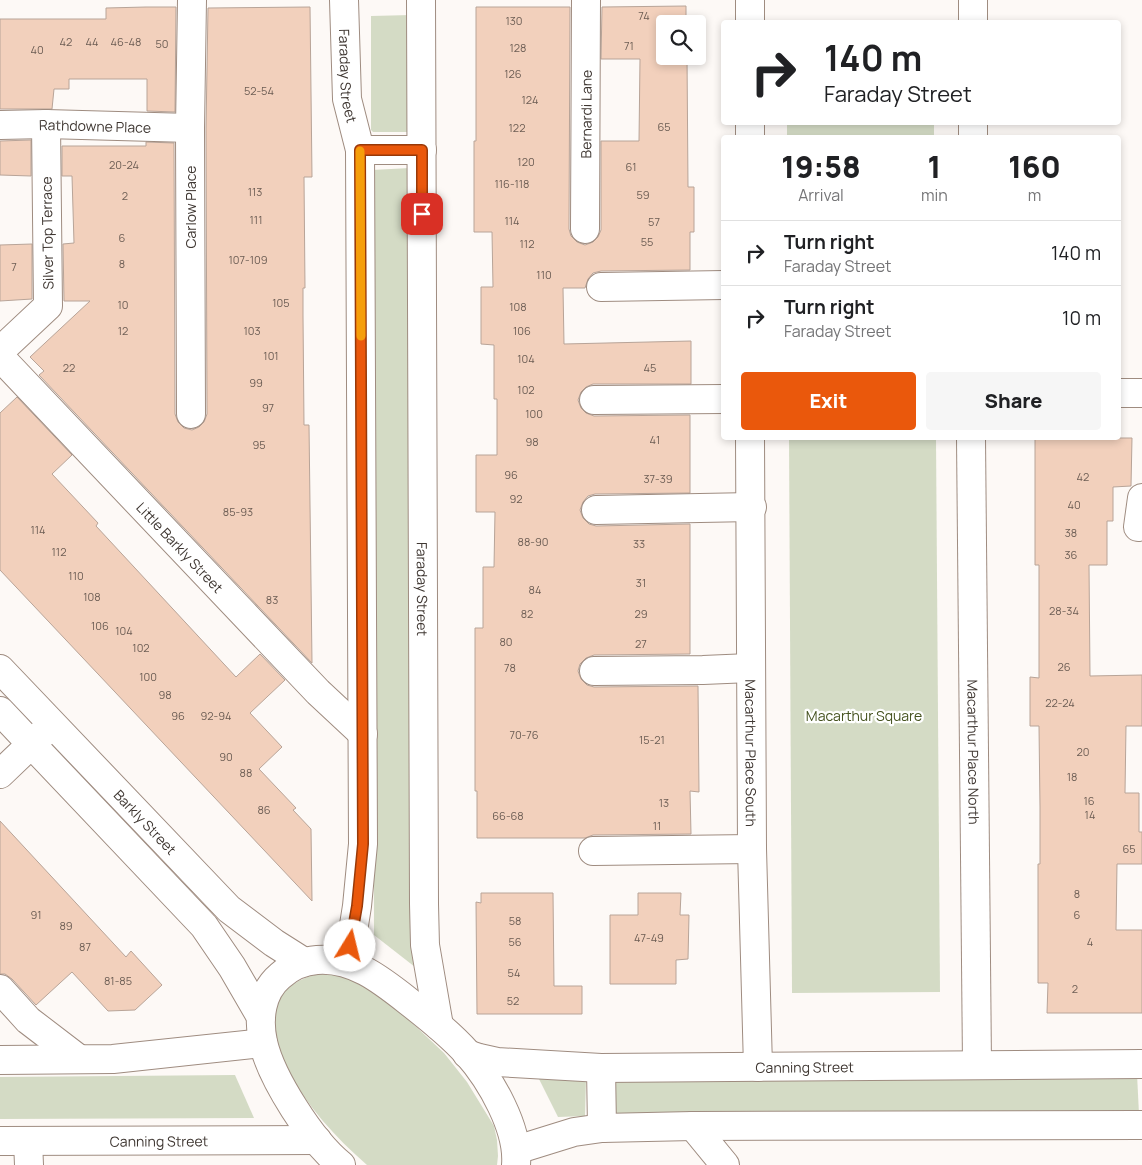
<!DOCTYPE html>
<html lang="en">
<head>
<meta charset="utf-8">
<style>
	body { margin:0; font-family:Manrope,sans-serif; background:#f6f6f6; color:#202124; height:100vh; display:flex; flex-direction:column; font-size:19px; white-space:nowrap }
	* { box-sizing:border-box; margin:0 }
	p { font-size:16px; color:#757577 }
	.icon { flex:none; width:28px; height:28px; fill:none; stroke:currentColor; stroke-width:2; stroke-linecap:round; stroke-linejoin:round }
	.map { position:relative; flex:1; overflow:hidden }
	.details { position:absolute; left:721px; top:135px; width:400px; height:305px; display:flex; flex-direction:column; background:#fff; border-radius:5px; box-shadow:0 2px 8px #0003 }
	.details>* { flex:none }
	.top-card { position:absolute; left:721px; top:20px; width:400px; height:105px; border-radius:5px; box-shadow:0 2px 8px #0003; background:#fff; color:#202124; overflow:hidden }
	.buttons { position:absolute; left:656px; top:15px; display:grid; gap:10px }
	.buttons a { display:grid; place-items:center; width:50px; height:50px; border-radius:5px; background:#fff; box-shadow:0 2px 8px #0003; font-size:25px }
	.pin { position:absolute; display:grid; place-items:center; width:42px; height:42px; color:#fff; margin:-21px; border-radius:10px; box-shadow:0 2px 8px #0006 }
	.me { position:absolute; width:55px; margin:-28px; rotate:9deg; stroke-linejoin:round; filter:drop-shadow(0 0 4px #0008) }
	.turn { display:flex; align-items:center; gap:18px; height:105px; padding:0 20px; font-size:22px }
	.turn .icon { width:65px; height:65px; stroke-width:2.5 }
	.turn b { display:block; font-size:35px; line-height:42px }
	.eta { display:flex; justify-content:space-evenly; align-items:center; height:85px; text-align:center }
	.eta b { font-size:30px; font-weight:800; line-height:35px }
	.primary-button { display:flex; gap:10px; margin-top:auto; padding:10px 20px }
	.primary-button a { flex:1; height:58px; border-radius:5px; background:#ea580c; color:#fff; font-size:20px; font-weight:800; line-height:58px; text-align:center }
	.primary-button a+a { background:#f6f6f6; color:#202124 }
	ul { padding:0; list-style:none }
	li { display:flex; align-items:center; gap:15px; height:65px; padding:0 20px; border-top:1px solid #e0e0e0 }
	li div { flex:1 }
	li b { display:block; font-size:19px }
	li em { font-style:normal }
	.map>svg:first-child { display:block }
	.green { fill:#d4dbc5 }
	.building { fill:#f2d0bc; stroke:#b8a498 }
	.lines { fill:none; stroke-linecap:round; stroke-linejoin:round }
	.minor-casing { stroke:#9f8c80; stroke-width:30 }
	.minor { stroke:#fff; stroke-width:28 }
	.route-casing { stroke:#983908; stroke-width:12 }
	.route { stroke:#ea580c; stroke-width:9 }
	.slow { stroke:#f59e0b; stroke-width:9 }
	.labels { text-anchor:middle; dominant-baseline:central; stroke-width:4.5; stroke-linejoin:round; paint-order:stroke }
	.number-label { font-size:11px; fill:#6c5d54 }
	.street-label { font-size:14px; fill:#3f3732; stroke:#fff }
	.park-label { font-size:14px; fill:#45521f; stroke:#fff }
</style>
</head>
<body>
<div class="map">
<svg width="1142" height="1165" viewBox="0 0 1142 1165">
	<rect width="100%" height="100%" fill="#fdf9f6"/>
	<g class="green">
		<path d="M411 15 410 132H373L371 130V16Z"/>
		<rect x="787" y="123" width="147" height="14"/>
		<path d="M410 168 412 171 415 967 374 935 372 170Z"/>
		<path d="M789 438H936L940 992 792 993Z"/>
		<path d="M323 973 340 974 359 983 392 1004 444 1053 467 1082 494 1126 497 1140 498 1156 497 1165H367C335 1137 307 1106 287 1069 283 1062 278 1055 276 1048 272 1038 273 1017 276 1007 283 986 302 977 323 973Z"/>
		<path d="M1137 1074 1139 1114 612 1119 613 1076Z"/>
		<path d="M235 1075 254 1118 0 1119V1077Z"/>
		<path d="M538 1077 586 1078 585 1116 558 1117Z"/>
	</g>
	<g class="building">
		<path d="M686 6V24H665V56H687L688 187H694V232H690V270L601 271 593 273 588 279 585 288H563L564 344 691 341V384H593L586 387 581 392 578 400 581 408 586 413 594 416 690 415V493L595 494 588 496 583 502 580 510 583 518 589 524 596 526 690 524V654L594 655 586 658 580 664 578 671 581 679 587 685 594 687 698 686 699 792 690 791 691 834 593 835 585 838H477V791H475V628H483V567H494L495 512H476V455H497V399H494V345L481 344V287H493L492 232H474V141H476V7H570L569 229 571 236 577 242 585 245 593 242 598 237 601 230V141H639L640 59H601L602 7Z"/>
		<path d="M146 7H176L175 112 147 111V79H69V89H54L52 109H0V19H106V8Z"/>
		<path d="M310 7 312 177H304L305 288H303V316L304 425H309L312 663 39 375 44 371 30 357 90 301H64L63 244 74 243 72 176H62V146H146V142L174 143 175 414 178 422 184 428 192 430 199 427 204 422 207 414 206 128 208 8Z"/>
		<path d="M31 140V176L0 175V141Z"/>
		<path d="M32 244V299L0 301V245Z"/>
		<path d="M17 397 72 455 52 474 98 523 96 526 236 677 260 654 285 680 250 713 282 747 259 769 296 808 293 810 311 829 312 901 0 570V413Z"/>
		<path d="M1035 438H1132L1131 486 1113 487V521H1107V565H1089L1090 676 1142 675V726H1126L1125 793H1139V832H1142V864H1117L1116 930H1142V1013H1047L1048 983H1038V864H1040V807L1039 726H1030V677L1039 678V565H1035Z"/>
		<path d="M0 821 126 957 131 951 162 985 135 1010 108 1011 72 972 36 1005 12 979 5 974H0Z"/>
		<path d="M481 893H553L554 986H582V1014H477L476 902 481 903Z"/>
		<path d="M638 893H681L680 915H689L688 959 676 960V984H610V915H638Z"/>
	</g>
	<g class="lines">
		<g class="minor-casing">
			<g id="minor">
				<path id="s1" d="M344 0 347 99 360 150 363 844 357 906 348 963"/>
				<path id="s2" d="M421 0 424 904 425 945 439 1026"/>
				<path d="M973 0V22"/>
				<path d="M750 22V0"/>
				<path id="s3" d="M0 125 46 124 190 128"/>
				<path d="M750 138V122"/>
				<path d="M973 138V122"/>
				<path d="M360 150H422"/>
				<path id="s4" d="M585 229 586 0"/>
				<path d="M601 287 724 285"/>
				<path d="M0 351 48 306 46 124"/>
				<path id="s5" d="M0 357 318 692 363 734"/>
				<path d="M1119 393H1142"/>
				<path d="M594 400 724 399"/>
				<path d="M191 414 190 128 192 0"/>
				<path id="s6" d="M750 438 752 849 758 1067"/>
				<path id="s7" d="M971 438 977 1065"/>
				<path d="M596 510 752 507"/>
				<path d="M1138 527 1142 498"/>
				<path id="s8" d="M0 669 229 909 274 943 304 962"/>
				<path d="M594 671 703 670 750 668"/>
				<path d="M0 711 204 926 232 967 261 1017"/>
				<path d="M0 774 44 732"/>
				<path d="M593 851 752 849"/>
				<path d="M0 989 28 1020 79 1059"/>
				<path id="s9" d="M467 1054 479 1058 497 1062 601 1068 1142 1064"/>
				<path d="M0 1060 113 1059 263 1043"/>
				<path d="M601 1068 602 1128"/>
				<path d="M693 1126 725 1165"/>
				<path id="s10" d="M0 1141 317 1140"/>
				<path d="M28 1141 29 1165"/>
				<path d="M516 1150 574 1132 602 1128 693 1126 1142 1125"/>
				<path d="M341 1165C312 1142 271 1078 263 1042 258 1019 261 992 280 976 290 967 303 961 317 960 355 957 385 983 413 1005 432 1020 451 1035 467 1053 491 1080 519 1129 516 1165"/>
			</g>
		</g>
		<use href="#minor" class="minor"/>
	</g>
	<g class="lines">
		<g class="route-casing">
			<path id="route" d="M350 946 357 906 363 844 360 150H422V214"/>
		</g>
		<use href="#route" class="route"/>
		<path class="slow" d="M360 151 361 336"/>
	</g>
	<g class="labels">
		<g class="number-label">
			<text x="644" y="15">74</text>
			<text x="514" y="20">130</text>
			<text x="66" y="41">42</text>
			<text x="92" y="41">44</text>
			<text x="126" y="41">46-48</text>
			<text x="162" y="43">50</text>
			<text x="629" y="45">71</text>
			<text x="518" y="47">128</text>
			<text x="37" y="49">40</text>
			<text x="513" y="73">126</text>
			<text x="259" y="90">52-54</text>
			<text x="530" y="99">124</text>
			<text x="664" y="126">65</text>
			<text x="517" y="127">122</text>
			<text x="526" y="161">120</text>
			<text x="124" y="164">20-24</text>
			<text x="631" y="166">61</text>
			<text x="512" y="183">116-118</text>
			<text x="255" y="191">113</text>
			<text x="643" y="194">59</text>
			<text x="125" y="195">2</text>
			<text x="256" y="219">111</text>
			<text x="512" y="220">114</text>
			<text x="654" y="221">57</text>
			<text x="122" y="237">6</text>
			<text x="647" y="241">55</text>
			<text x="527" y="243">112</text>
			<text x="248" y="259">107-109</text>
			<text x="122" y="263">8</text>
			<text x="14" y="266">7</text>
			<text x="544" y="274">110</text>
			<text x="281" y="302">105</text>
			<text x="123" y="304">10</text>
			<text x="518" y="306">108</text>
			<text x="123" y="330">12</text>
			<text x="252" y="330">103</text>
			<text x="522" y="330">106</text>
			<text x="271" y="355">101</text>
			<text x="526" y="358">104</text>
			<text x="69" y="367">22</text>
			<text x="650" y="367">45</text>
			<text x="256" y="382">99</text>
			<text x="526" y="389">102</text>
			<text x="268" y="407">97</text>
			<text x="534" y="413">100</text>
			<text x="655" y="439">41</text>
			<text x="532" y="441">98</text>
			<text x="259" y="444">95</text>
			<text x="511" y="474">96</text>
			<text x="1083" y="476">42</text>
			<text x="658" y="478">37-39</text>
			<text x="516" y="498">92</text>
			<text x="1074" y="504">40</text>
			<text x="238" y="511">85-93</text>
			<text x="38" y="529">114</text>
			<text x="1071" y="532">38</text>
			<text x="533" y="541">88-90</text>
			<text x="639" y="543">33</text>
			<text x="59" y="551">112</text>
			<text x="1071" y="554">36</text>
			<text x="76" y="575">110</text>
			<text x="641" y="582">31</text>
			<text x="535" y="589">84</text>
			<text x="92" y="596">108</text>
			<text x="272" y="599">83</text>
			<text x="1064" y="610">28-34</text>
			<text x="527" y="613">82</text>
			<text x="641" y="613">29</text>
			<text x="100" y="625">106</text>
			<text x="124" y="630">104</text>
			<text x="506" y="641">80</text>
			<text x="641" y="643">27</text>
			<text x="141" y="647">102</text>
			<text x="1064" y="666">26</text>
			<text x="510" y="667">78</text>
			<text x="148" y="676">100</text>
			<text x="165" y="694">98</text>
			<text x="1060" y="702">22-24</text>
			<text x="178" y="715">96</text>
			<text x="216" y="715">92-94</text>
			<text x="524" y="734">70-76</text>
			<text x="652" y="739">15-21</text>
			<text x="1083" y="751">20</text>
			<text x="226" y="756">90</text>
			<text x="246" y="772">88</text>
			<text x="1072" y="776">18</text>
			<text x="1089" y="800">16</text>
			<text x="664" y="802">13</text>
			<text x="264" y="809">86</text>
			<text x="1090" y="814">14</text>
			<text x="508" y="815">66-68</text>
			<text x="657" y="825">11</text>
			<text x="1129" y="848">65</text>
			<text x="1077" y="893">8</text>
			<text x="36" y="914">91</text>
			<text x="1077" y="914">6</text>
			<text x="515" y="920">58</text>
			<text x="66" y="925">89</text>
			<text x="649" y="937">47-49</text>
			<text x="515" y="941">56</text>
			<text x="1090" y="941">4</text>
			<text x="85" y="946">87</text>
			<text x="514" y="972">54</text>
			<text x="118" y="980">81-85</text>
			<text x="1075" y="988">2</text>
			<text x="513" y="1000">52</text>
		</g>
		<g class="street-label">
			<text stroke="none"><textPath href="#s1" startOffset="76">Faraday Street</textPath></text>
			<text stroke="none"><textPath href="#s4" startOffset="115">Bernardi Lane</textPath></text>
			<text stroke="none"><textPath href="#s3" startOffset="95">Rathdowne Place</textPath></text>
			<text transform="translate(190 207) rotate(-90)">Carlow Place</text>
			<text transform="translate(47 233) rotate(-91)">Silver Top Terrace</text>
			<text stroke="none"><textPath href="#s5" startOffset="262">Little Barkly Street</textPath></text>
			<text stroke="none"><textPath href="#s2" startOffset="589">Faraday Street</textPath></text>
			<text stroke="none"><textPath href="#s7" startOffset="314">Macarthur Place North</textPath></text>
			<text stroke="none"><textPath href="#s6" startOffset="315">Macarthur Place South</textPath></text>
			<text stroke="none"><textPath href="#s8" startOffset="211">Barkly Street</textPath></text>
			<text stroke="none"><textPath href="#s9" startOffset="339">Canning Street</textPath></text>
			<text stroke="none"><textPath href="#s10" startOffset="159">Canning Street</textPath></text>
		</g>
		<g class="park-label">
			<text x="864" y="715">Macarthur Square</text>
		</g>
	</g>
</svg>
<div class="buttons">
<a><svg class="icon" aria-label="search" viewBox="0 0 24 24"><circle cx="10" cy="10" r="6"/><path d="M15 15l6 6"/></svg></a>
</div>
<div class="pin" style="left:422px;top:214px;background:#d93025"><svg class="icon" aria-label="arrive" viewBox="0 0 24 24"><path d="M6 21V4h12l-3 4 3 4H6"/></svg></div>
<svg class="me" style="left:350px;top:946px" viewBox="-20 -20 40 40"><circle r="19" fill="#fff"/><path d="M0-13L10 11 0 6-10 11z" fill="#ea580c"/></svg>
<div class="top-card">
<div class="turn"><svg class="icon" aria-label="right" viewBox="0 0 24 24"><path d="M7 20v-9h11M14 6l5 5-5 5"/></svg><div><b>140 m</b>Faraday Street</div></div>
</div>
<section class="details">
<div class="eta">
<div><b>19:58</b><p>Arrival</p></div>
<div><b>1</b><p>min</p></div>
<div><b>160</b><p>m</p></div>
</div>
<ul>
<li><svg class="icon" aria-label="right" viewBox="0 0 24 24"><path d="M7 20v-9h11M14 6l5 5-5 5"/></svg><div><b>Turn right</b><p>Faraday Street</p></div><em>140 m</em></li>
<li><svg class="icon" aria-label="right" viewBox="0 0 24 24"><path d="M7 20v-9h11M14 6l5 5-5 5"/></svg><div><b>Turn right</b><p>Faraday Street</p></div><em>10 m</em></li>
</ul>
<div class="primary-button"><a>Exit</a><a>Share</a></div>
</section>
</div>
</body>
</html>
